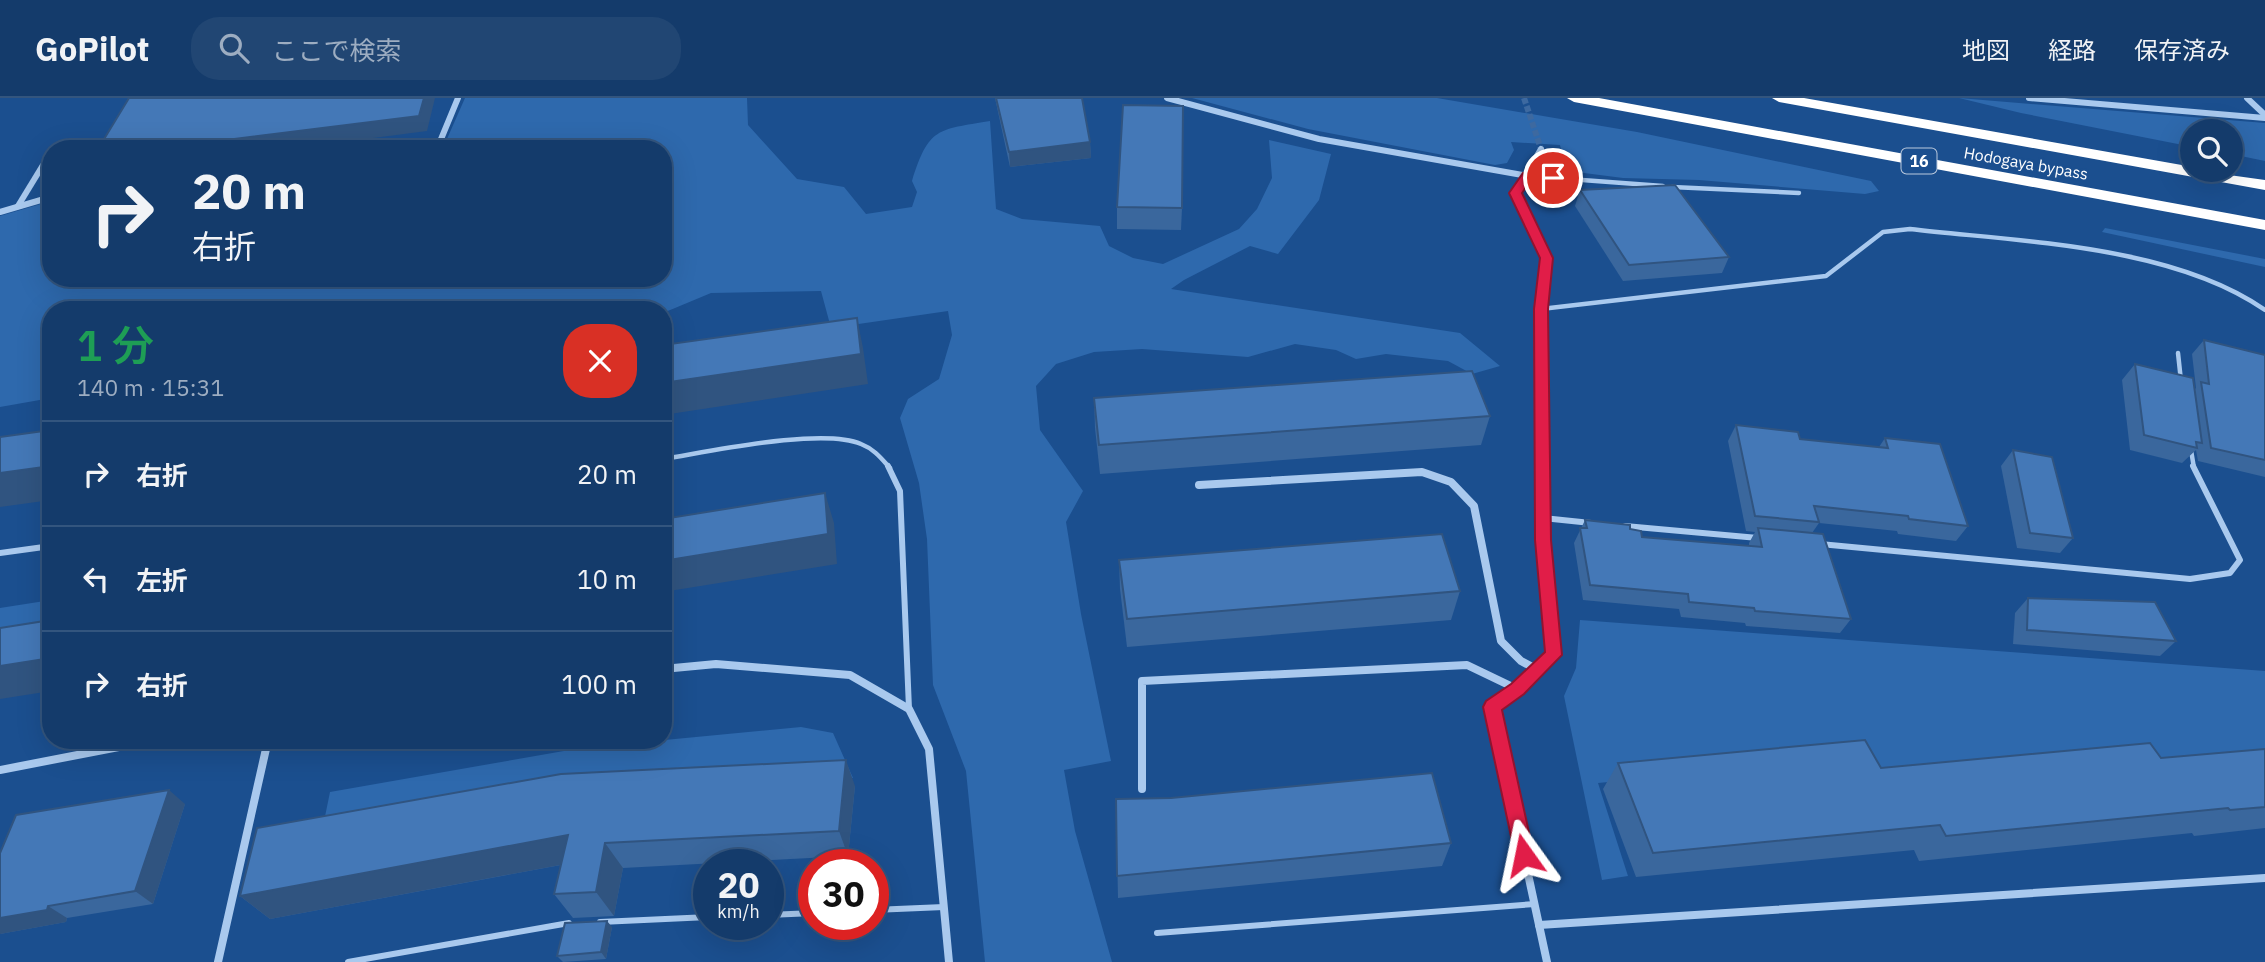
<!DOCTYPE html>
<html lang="ja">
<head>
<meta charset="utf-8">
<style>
	body { margin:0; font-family:"IBM Plex Sans","Noto Sans JP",sans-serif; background:#214673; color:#f1f3f6; height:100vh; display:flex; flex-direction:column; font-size:26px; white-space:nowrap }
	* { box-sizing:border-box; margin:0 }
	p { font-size:23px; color:#9dadc1 }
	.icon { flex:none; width:38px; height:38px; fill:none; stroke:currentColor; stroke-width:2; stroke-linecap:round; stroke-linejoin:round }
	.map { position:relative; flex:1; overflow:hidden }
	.drawer { position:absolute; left:42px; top:203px; width:630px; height:448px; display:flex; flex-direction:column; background:#143b6b; border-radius:28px; box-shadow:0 7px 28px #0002,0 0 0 2px #33557e }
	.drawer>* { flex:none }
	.hud { position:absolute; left:42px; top:42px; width:630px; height:147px; border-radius:28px; box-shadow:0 7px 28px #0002,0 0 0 2px #33557e; background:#143b6b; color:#f1f3f6; overflow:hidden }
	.controls { position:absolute; left:2180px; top:21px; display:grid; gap:14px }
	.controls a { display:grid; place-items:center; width:63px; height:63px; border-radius:50%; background:#143b6b; box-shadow:0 7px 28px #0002,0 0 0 2px #33557e; font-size:35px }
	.speed { position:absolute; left:693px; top:751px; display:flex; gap:14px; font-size:35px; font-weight:700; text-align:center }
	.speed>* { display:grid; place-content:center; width:91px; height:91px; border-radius:50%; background:#143b6b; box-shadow:0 7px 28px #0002,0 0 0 2px #33557e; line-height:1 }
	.speed small { font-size:18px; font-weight:400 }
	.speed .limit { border:10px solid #d22; background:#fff; color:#111 }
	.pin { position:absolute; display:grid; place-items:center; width:60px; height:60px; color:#fff; margin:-30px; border:4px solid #fff; border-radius:50%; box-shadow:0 2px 7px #0007 }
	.me { position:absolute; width:77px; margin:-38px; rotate:348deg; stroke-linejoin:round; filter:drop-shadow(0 0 5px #0008) }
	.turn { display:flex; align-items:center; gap:24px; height:147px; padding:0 35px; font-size:32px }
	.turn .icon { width:91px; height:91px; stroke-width:2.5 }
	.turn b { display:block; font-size:49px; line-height:60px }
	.round { display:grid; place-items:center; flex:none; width:74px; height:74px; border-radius:28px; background:#214673 }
	.head { display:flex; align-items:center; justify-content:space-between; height:119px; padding:0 35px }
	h1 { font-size:42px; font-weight:600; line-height:52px; color:#1e9e55 }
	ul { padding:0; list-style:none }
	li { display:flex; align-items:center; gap:21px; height:105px; padding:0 35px; border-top:2px solid #33557e }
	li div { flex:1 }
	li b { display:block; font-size:26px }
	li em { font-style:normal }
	header { display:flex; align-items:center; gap:42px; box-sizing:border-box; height:98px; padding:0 35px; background:#143b6b; border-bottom:2px solid #33557e }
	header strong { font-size:33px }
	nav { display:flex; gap:38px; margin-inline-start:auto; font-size:24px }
	.search { width:490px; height:63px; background:#214673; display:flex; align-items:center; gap:18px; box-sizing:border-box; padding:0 24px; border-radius:28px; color:#9dadc1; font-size:26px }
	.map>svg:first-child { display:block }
	.green { fill:#2e69ad }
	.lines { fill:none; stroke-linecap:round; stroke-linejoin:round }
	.street-tunnel { stroke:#3d69a0; stroke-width:6; stroke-dasharray:6 2.5; stroke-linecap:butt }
	.lane-far1 { stroke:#a9c9ee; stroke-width:4.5 }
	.lane { stroke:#a9c9ee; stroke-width:6 }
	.street-far1 { stroke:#a9c9ee; stroke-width:6 }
	.street { stroke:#a9c9ee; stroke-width:8 }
	.highway { fill:#fff; fill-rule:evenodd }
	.wall { fill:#3a679d }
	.shaded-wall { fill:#305480 }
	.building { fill:#4478b7; stroke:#305480; stroke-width:2 }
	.route { fill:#e11d48; stroke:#92132f; stroke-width:2 }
	.labels { text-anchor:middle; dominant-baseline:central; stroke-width:5; stroke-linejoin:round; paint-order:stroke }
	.shield { fill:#1b4f8f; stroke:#bbcadd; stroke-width:2 }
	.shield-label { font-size:16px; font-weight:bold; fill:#fff }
	.far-street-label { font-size:16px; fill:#fff; stroke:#1b4f8f }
</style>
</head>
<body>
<header>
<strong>GoPilot</strong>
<div class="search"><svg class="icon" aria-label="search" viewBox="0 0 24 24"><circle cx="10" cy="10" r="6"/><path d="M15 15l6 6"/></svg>ここで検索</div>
<nav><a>地図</a><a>経路</a><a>保存済み</a></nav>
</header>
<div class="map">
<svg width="2265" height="864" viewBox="0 0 2265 864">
	<rect width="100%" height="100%" fill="#1b4f8f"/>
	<g class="green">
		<path d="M465 0H747L748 27 797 81 844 89 866 116 912 109 917 94 912 83C929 29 937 32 990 23L996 111 1022 121 1100 128 1109 148 1133 160 1163 166 1239 131 1257 111 1272 80 1269 42 1331 56 1319 102 1278 156 1250 148 1184 182 1171 191 1460 235 1500 268 1472 276 1448 263 1386 256 1356 261 1336 252 1295 246 1248 259 1142 251 1094 254 1056 266 1036 288 1040 332 1083 393 1066 424 1081 516 1111 663 1064 672 1075 733 1112 864H985L966 673 933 587 927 441 919 385 900 320 908 301 939 281 952 237 948 213 831 230 821 193 711 195 663 215V212L599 210 51 212V300L0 309V118L51 103V180H663V51H436L443 50Z"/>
		<path d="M1192 0H1437L1637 34 1871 83 1879 93 1865 96 1699 82 1623 80 1553 71 1563 60 1560 47 1511 44 1514 52 1507 65 1495 67 1308 31Z"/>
		<path d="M1959 0 2265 25V63L2231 56V33H2193V49L2021 15Z"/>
		<path d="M2105 130 2265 161V169L2102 134Z"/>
		<path d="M51 502V543L0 552V510Z"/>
		<path d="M1580 522 2265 573V654L1860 676 1848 661 1598 685 1628 778 1602 782 1564 598 1576 570Z"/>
		<path d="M801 629 833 635 853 680 590 694 320 743 330 694 581 650Z"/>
	</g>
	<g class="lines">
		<path class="street-tunnel" d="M1524 0 1541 51"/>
		<g class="lane-far1">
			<path d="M1528 78 1663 88"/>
			<path d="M1672 89 1799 95"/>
			<path d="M1541 211 1826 178 1883 134 1910 131C2021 144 2172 147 2265 212"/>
			<path d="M2178 255 2181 283"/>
			<path d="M2191 352 2194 370"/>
			<path d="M663 361C708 354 822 329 861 346 874 351 881 360 890 370"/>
		</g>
		<g class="lane">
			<path d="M888 368 900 393 909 611"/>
			<path d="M1543 420 1591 425"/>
			<path d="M1625 428 1758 440"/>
			<path d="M1820 446 2190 481 2230 475 2240 462 2193 368"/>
			<path d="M0 455 51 448"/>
			<path d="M873 812 944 809"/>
			<path d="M768 817 814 815"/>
			<path d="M600 824 709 819"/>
			<path d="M1157 835 1535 806"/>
			<path d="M348 864 569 825"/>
		</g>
		<g class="street-far1">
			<path d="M1167 0 1319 41 1528 78"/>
			<path d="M2029 0 2265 20"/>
			<path d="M2247 0 2265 17"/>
			<path d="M391 51 439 46 458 0"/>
			<path d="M1541 51 1515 95 1547 160 1541 211 1542 370"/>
			<path d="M18 108 43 67"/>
			<path d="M0 114 51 99"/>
		</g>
		<g class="street">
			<path d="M1542 368 1543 441 1554 557 1517 591 1492 609 1547 864"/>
			<path d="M1199 387 1422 374 1451 384 1474 408 1501 543 1521 563 1538 572"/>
			<path d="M663 571 716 566 850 577 909 611 929 651 949 864"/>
			<path d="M0 672 155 642"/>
			<path d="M1142 691V583L1467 567 1517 591"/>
			<path d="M1539 827 2265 780"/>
			<path d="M218 864 268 642"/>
		</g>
		<g class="highway">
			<path d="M1567 0H1599L2265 122V132L1574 4Z"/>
			<path d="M1772 0H1804L2193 69V72L2265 82V92L1779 4Z"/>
		</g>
	</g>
	<g class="wall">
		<path d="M995 0H1082L1090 44 1091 60 1010 69Z"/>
		<path d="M1580 92 1729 159 1722 175 1623 183 1575 108Z"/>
		<path d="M1117 109 1182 110 1181 132 1117 131Z"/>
		<path d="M2204 242 2265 257V379L2198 363 2196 352 2182 365 2130 352 2122 282 2135 266 2194 292 2196 290 2192 256Z"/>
		<path d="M1094 300 1490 318 1481 347 1100 376 1095 330Z"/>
		<path d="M1736 327 1800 341 1879 349 1885 340 1968 428 1956 443 1898 436 1897 433 1819 425 1812 435 1851 521 1840 535 1746 528 1745 525 1681 519 1679 511 1583 502 1574 445 1585 422 1630 431 1642 439 1749 448V445L1755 434 1746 433 1728 343Z"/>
		<path d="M2013 352 2073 440 2060 455 2017 450 2001 368Z"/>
		<path d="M1119 462 1460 493 1451 522 1127 549 1120 491Z"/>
		<path d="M2028 500 2176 543 2160 558 2013 546 2015 515Z"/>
		<path d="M2265 651V730L2194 738 2192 735 1919 763 1914 752 1636 779 1603 691 1618 665 1881 670 2161 660Z"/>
		<path d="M855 688 848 758 623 770 614 818 573 820 554 796 561 767 270 821 240 798Z"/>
		<path d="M1116 701 1451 745 1442 768 1118 800Z"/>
		<path d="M185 706 153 806 67 820 66 824 0 836Z"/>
		<path d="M612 829 606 861 563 864 557 858Z"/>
	</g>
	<g class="shaded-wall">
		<path d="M424 0H435L427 33 289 51H155Z"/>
		<path d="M1090 44 1091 60 1010 69 1009 54Z"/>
		<path d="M857 220 863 250 868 286 663 317V285Z"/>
		<path d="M51 368V402L0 409V375Z"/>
		<path d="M825 395 834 425 837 466 663 494V463Z"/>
		<path d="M51 560V593L0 601V568Z"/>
		<path d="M846 662 855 688 848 758 839 733Z"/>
		<path d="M169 692 185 706 153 806 135 793Z"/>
		<path d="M568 737 587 762 270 821 240 798Z"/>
		<path d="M605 745 623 770 614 818 596 794Z"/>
		<path d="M48 808 67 820 66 824 0 836V820Z"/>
		<path d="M607 823 612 829 606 861 601 854Z"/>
	</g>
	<g class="building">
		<path d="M129 0H424L419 18 155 51H98Z"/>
		<path d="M996 0H1082L1090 44 1009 54Z"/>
		<path d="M1123 7 1183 8 1182 110 1117 109Z"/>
		<path d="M1675 87 1729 159 1629 167 1580 92Z"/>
		<path d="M857 220 861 256 663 285V247Z"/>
		<path d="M2204 242 2265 257V362L2211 350 2201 284 2209 286Z"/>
		<path d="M2135 266 2193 280 2202 345 2196 344 2197 350 2144 337Z"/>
		<path d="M1472 273 1490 318 1099 347 1094 300Z"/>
		<path d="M1736 327 1798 334 1800 341 1888 350 1885 340 1940 346 1968 428 1909 421 1908 418 1814 408 1819 424 1755 418Z"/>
		<path d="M51 332V368L0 375V339Z"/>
		<path d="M2013 352 2052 359 2073 440 2030 435Z"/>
		<path d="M825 395 828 436 663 463V421Z"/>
		<path d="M1585 422 1630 427V431L1641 433 1642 439 1762 449 1758 430 1823 436 1851 521 1755 513 1754 510 1689 504 1688 496 1590 487 1580 430H1587Z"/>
		<path d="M1442 436 1460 493 1127 521 1119 462Z"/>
		<path d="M2028 500 2155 504 2176 543 2027 532Z"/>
		<path d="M51 522V560L0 568V530Z"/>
		<path d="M1865 642 1881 670 2150 645 2161 660 2265 651V709L2230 712 2228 710 1946 738 1940 727 1653 755 1618 665Z"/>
		<path d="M846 662 839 733 605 745 596 794 554 796 568 737 240 798 257 730 561 676Z"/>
		<path d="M1432 675 1451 745 1117 778 1116 701 1171 700Z"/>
		<path d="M169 692 135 793 48 808 47 812 0 820V755L16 717Z"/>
		<path d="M607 823 601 854 557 858 565 825Z"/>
	</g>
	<path class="route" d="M1528 74 1553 76 1560 80 1553 84 1531 82 1522 95 1553 160 1548 211 1551 442 1562 557 1524 596 1502 612 1534 757 1531 763 1524 766 1518 763 1515 757 1483 609 1486 603 1511 586 1545 554 1535 442 1534 211 1540 160 1509 95 1523 75Z"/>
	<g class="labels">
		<rect class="shield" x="1901.5" y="50.5" width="35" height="25" rx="5"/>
		<g class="shield-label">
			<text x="1919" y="63">16</text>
		</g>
		<g class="far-street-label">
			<text transform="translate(2026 65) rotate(10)">Hodogaya bypass</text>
		</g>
	</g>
</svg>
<div class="controls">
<a><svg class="icon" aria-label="search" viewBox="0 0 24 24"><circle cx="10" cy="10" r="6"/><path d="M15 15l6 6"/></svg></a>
</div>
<div class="speed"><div>20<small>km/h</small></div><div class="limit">30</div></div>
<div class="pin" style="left:1553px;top:80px;background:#d93025"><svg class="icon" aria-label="arrive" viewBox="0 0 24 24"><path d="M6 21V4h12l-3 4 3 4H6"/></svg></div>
<svg class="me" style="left:1524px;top:757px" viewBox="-20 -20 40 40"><path d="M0-17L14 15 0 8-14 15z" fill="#e11d48" stroke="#fff" stroke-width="4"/></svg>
<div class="hud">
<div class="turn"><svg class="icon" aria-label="right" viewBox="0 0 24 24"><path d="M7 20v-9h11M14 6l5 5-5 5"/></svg><div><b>20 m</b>右折</div></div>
</div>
<section class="drawer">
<div class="head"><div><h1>1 分</h1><p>140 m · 15:31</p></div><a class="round" style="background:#d93025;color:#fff"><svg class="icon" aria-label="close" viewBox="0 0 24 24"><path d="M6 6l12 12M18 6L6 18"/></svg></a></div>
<ul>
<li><svg class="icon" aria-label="right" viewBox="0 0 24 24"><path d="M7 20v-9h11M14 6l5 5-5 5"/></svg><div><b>右折</b></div><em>20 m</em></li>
<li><svg class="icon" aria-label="left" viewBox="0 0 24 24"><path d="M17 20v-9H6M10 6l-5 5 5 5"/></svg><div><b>左折</b></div><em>10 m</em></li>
<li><svg class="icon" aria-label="right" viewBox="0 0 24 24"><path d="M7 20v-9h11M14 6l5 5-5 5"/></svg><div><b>右折</b></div><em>100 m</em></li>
</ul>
</section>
</div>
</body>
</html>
